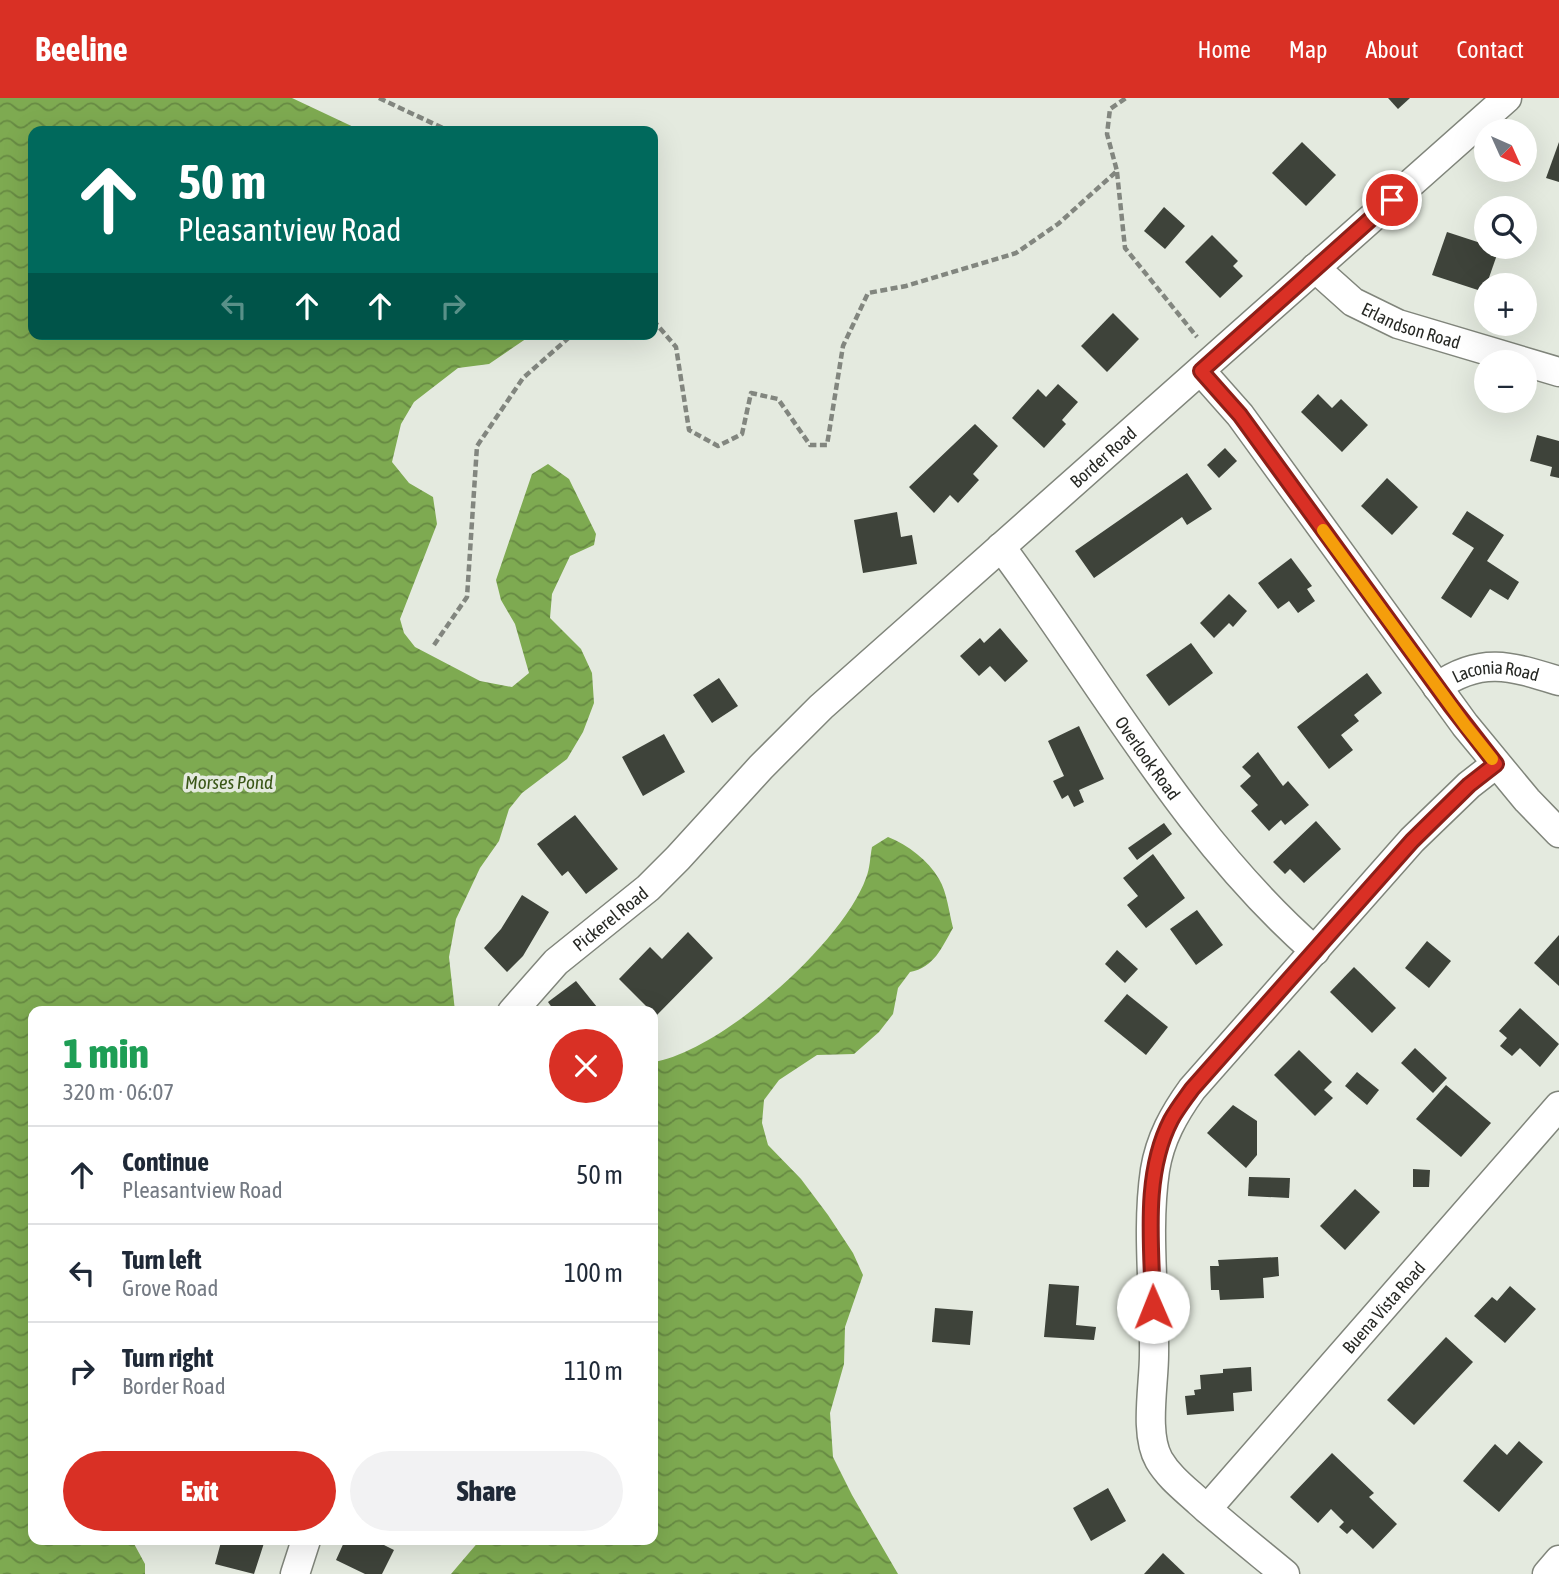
<!DOCTYPE html>
<html lang="en">
<head>
<meta charset="utf-8">
<style>
	body { margin:0; font-family:"Asap Condensed",sans-serif; background:#f2f2f3; color:#1f2937; height:100vh; display:flex; flex-direction:column; font-size:26px; white-space:nowrap }
	* { box-sizing:border-box; margin:0 }
	p { font-size:23px; color:#747a83 }
	.icon { flex:none; width:38px; height:38px; fill:none; stroke:currentColor; stroke-width:2; stroke-linecap:round; stroke-linejoin:round }
	.map { position:relative; flex:1; overflow:hidden }
	.side { position:absolute; left:28px; top:908px; width:630px; height:539px; display:flex; flex-direction:column; background:#fff; border-radius:14px; box-shadow:0 7px 28px #0002 }
	.side>* { flex:none }
	.hud { position:absolute; left:28px; top:28px; width:630px; height:214px; border-radius:14px; box-shadow:0 7px 28px #0002; background:#00695c; color:#fff; overflow:hidden }
	.needle { width:46px; rotate:135deg }
	.controls { position:absolute; left:1474px; top:21px; display:grid; gap:14px }
	.controls a { display:grid; place-items:center; width:63px; height:63px; border-radius:50%; background:#fff; box-shadow:0 7px 28px #0002; font-size:35px }
	.pin { position:absolute; display:grid; place-items:center; width:60px; height:60px; color:#fff; margin:-30px; border:4px solid #fff; border-radius:50%; box-shadow:0 2px 7px #0007 }
	.me { position:absolute; width:77px; margin:-38px; rotate:359deg; stroke-linejoin:round; filter:drop-shadow(0 0 5px #0008) }
	.turn { display:flex; align-items:center; gap:24px; height:147px; padding:0 35px; font-size:32px }
	.turn .icon { width:91px; height:91px; stroke-width:2.5 }
	.turn b { display:block; font-size:49px; line-height:60px }
	.lanes { display:flex; align-items:center; height:66px; padding:0 35px; background:#0003; justify-content:center; gap:35px; direction:ltr }
	.lanes .off { opacity:.35 }
	.round { display:grid; place-items:center; flex:none; width:74px; height:74px; border-radius:37px; background:#f2f2f3 }
	.headline { display:flex; align-items:center; justify-content:space-between; height:119px; padding:0 35px }
	h1 { font-size:42px; font-weight:800; line-height:52px; color:#1e9e55 }
	.cta { display:flex; gap:14px; margin-top:auto; padding:14px 35px }
	.cta a { flex:1; height:80px; border-radius:42px; background:#d93025; color:#fff; font-size:28px; font-weight:800; line-height:80px; text-align:center }
	.cta a+a { background:#f2f2f3; color:#1f2937 }
	ul { padding:0; list-style:none }
	li { display:flex; align-items:center; gap:21px; height:98px; padding:0 35px; border-top:2px solid #e0e1e3 }
	li div { flex:1 }
	li b { display:block; font-size:26px }
	li em { font-style:normal }
	header { display:flex; align-items:center; gap:42px; box-sizing:border-box; height:98px; padding:0 35px; background:#d93025; color:#fff }
	header strong { font-size:33px }
	nav { display:flex; gap:38px; margin-inline-start:auto; font-size:24px }
	.map>svg:first-child { display:block }
	.water { fill:url(#water-waves) }
	.building { fill:#3e433a }
	.lines { fill:none; stroke-linecap:round; stroke-linejoin:round }
	.street-casing { stroke:#80857b; stroke-width:31 }
	.path { stroke:#82867f; stroke-width:4.5; stroke-dasharray:7 3.5; stroke-linecap:butt }
	.street { stroke:#fff; stroke-width:28 }
	.route-casing { stroke:#8d1f18; stroke-width:18 }
	.route { stroke:#d93025; stroke-width:12 }
	.slow { stroke:#f59e0b; stroke-width:12 }
	.labels { text-anchor:middle; dominant-baseline:central; stroke-width:7; stroke-linejoin:round; paint-order:stroke }
	.street-label { font-size:18px; fill:#272925; stroke:#e4eadf }
	.water-label { font-size:19px; font-style:italic; fill:#395617; stroke:#e4eadf }
</style>
</head>
<body>
<header>
<strong>Beeline</strong>
<nav><a>Home</a><a>Map</a><a>About</a><a>Contact</a></nav>
</header>
<div class="map">
<svg width="1559" height="1476" viewBox="0 0 1559 1476">
	<defs>
		<pattern id="water-waves" width="16" height="10" patternUnits="userSpaceOnUse" patternTransform="scale(1.75)"><rect width="16" height="10" fill="#7eaa51"/><path d="M0 5q4-4 8 0t8 0" fill="none" stroke="#678a43"/></pattern>
	</defs>
	<rect width="100%" height="100%" fill="#e4eadf"/>
	<g class="water">
		<path d="M0 0H292L362 33H33V236H533L489 266 458 270 414 304 401 326 392 364 409 385 433 399 437 426 400 521 404 535 415 549 480 583 512 589 529 575 515 526 501 502 496 482 532 376 548 366 569 381 596 436 594 447 570 458 552 496 550 520 581 551 592 575 594 605 583 634 567 661 522 695 509 711 499 743 480 770 456 821 449 859 455 913 33 914V1442H132L145 1466V1476H0Z"/>
		<path d="M888 739C908 747 928 762 939 781 947 794 949 815 953 830 942 849 934 870 910 874L898 890 893 916 879 934 854 956 817 957 779 982 764 1002 762 1025 768 1047 801 1081 828 1117 853 1155 863 1177 845 1229 844 1266 830 1315 833 1359 852 1397 898 1476H451L480 1442H653V964C720 954 843 845 866 780 870 771 870 759 872 749Z"/>
	</g>
	<g class="building">
		<path d="M1388 0H1410L1398 11Z"/>
		<path d="M1302 44 1336 77 1306 108 1272 75Z"/>
		<path d="M1559 44V84L1546 80Z"/>
		<path d="M1164 109 1185 128 1165 151 1144 133Z"/>
		<path d="M1447 134 1499 151 1484 194 1432 177Z"/>
		<path d="M1212 137 1238 163 1233 168 1243 178 1220 200 1185 164Z"/>
		<path d="M1113 215 1139 241 1107 274 1081 248Z"/>
		<path d="M1058 286 1078 304 1062 322 1066 326 1044 350 1012 320 1038 291 1046 299Z"/>
		<path d="M1318 296 1332 310 1341 301 1368 327 1342 354 1301 314Z"/>
		<path d="M975 326 998 348 973 376 979 382 958 405 950 397 934 415 909 389Z"/>
		<path d="M1537 337 1559 343V380L1550 378 1552 369 1530 363Z"/>
		<path d="M1225 350 1237 363 1219 380 1207 367Z"/>
		<path d="M1187 375 1212 411 1187 427 1182 419 1094 480 1075 453Z"/>
		<path d="M1387 380 1418 409 1392 437 1361 408Z"/>
		<path d="M1467 413 1504 437 1487 463 1519 484 1508 502 1490 491 1471 520 1441 500 1474 450 1452 436Z"/>
		<path d="M897 414 901 439 912 437 917 466 863 475 854 422Z"/>
		<path d="M1291 460 1312 488 1307 491 1315 503 1298 515 1289 503 1278 511 1258 485Z"/>
		<path d="M1229 496 1247 513 1233 529 1229 525 1214 540 1200 525Z"/>
		<path d="M1000 530 1028 563 1005 584 990 568 979 578 960 558 980 540 984 545Z"/>
		<path d="M1191 545 1213 575 1169 608 1146 577Z"/>
		<path d="M1367 575 1382 595 1354 617 1359 623 1341 637 1353 652 1329 671 1297 629Z"/>
		<path d="M719 580 738 608 712 625 693 597Z"/>
		<path d="M1079 628 1104 681 1079 692 1084 704 1074 709 1068 697 1062 701 1053 683 1064 678 1048 643Z"/>
		<path d="M664 636 685 674 643 698 622 659Z"/>
		<path d="M1258 654 1283 688 1288 683 1309 707 1285 727 1281 722 1269 733 1251 713 1258 707 1240 688 1251 678 1242 669Z"/>
		<path d="M575 717 618 771 586 796 568 773 562 778 537 746Z"/>
		<path d="M1316 723 1341 751 1304 785 1290 771 1285 776 1273 764Z"/>
		<path d="M1164 725 1172 736 1137 762 1128 750Z"/>
		<path d="M1153 756 1185 800 1146 830 1127 807 1138 798 1123 780Z"/>
		<path d="M522 797 549 814 523 858 507 874 484 850 501 831Z"/>
		<path d="M1197 812 1223 847 1196 867 1170 831Z"/>
		<path d="M688 834 713 860 656 918 619 881 650 849 662 861Z"/>
		<path d="M1559 837V888L1534 865Z"/>
		<path d="M1427 843 1451 863 1429 890 1405 870Z"/>
		<path d="M1117 852 1138 871 1125 885 1105 866Z"/>
		<path d="M1354 869 1396 910 1372 935 1330 894Z"/>
		<path d="M576 883 601 914H555L548 904Z"/>
		<path d="M1127 896 1168 929 1146 957 1104 923Z"/>
		<path d="M1520 910 1559 946 1540 969 1520 950 1512 958 1500 948 1507 940 1499 933Z"/>
		<path d="M1415 950 1447 980 1433 995 1401 965Z"/>
		<path d="M1299 952 1332 984 1324 992 1333 1000 1315 1018 1274 977Z"/>
		<path d="M1357 974 1379 992 1367 1007 1345 988Z"/>
		<path d="M1446 987 1491 1025 1461 1059 1416 1021Z"/>
		<path d="M1233 1007 1257 1023V1057L1246 1070 1207 1035Z"/>
		<path d="M1413 1071 1430 1072 1429 1089H1413Z"/>
		<path d="M1249 1079 1290 1080 1289 1100 1248 1098Z"/>
		<path d="M1355 1091 1380 1114 1345 1152 1320 1128Z"/>
		<path d="M1278 1159 1279 1178 1263 1180 1264 1200 1220 1202 1219 1192H1211L1210 1168H1219L1218 1162Z"/>
		<path d="M1049 1186 1079 1188 1076 1227 1096 1229 1094 1242 1044 1239Z"/>
		<path d="M1510 1188 1536 1211 1505 1245 1474 1218 1492 1199 1497 1203Z"/>
		<path d="M935 1210 973 1213 970 1247 932 1244Z"/>
		<path d="M1446 1239 1473 1264 1414 1327 1387 1302Z"/>
		<path d="M1251 1269 1252 1293 1233 1295 1234 1313 1187 1317 1185 1298 1195 1297 1194 1292 1201 1291 1200 1277 1223 1275V1271Z"/>
		<path d="M1519 1343 1543 1364 1499 1414 1463 1383 1495 1346 1507 1357Z"/>
		<path d="M1332 1355 1374 1395 1369 1399 1397 1426 1373 1451 1352 1431 1347 1436 1339 1429 1344 1424 1331 1411 1318 1425 1290 1399Z"/>
		<path d="M1108 1390 1126 1423 1091 1443 1073 1410Z"/>
		<path d="M216 1442H265L254 1476 215 1466 221 1444Z"/>
		<path d="M345 1442H386L384 1447 394 1452 382 1476H365L336 1462Z"/>
		<path d="M1163 1455 1185 1476H1144Z"/>
	</g>
	<g class="lines">
		<g class="street-casing">
			<g id="street">
				<path id="s1" d="M1315 170 1353 204 1398 226 1559 274"/>
				<path d="M1201 273 1240 317 1465 627 1527 702 1559 735"/>
				<path id="s2" d="M1001 449C1103 586 1185 739 1315 853"/>
				<path id="s3" d="M1437 589C1481 558 1511 568 1559 583"/>
				<path id="s4" d="M512 914 556 864 648 790 678 760 761 669 821 609 1507 0"/>
				<path id="s5" d="M1207 1411 1559 1008"/>
				<path d="M295 1476 306 1442"/>
				<path d="M1285 1476C1256 1452 1227 1429 1199 1404 1185 1391 1169 1379 1159 1362 1144 1336 1154 1287 1154 1257 1155 1196 1146 1133 1155 1072 1160 1041 1174 1016 1192 991L1412 742 1469 687 1496 666"/>
				<path d="M1547 1476 1559 1462"/>
			</g>
		</g>
		<g class="path">
			<path d="M379 0 449 33"/>
			<path d="M1117 74 1125 150 1197 239"/>
			<path d="M653 222 676 249 689 332 718 348 742 336 751 295 778 301 810 347H827L843 248 868 195 906 188 1016 155 1058 126 1117 73 1107 36 1110 11 1126 0"/>
			<path d="M434 547 467 499 477 348 523 280 573 236"/>
		</g>
		<use href="#street" class="street"/>
	</g>
	<g class="lines">
		<g class="route-casing">
			<path id="route" d="M1153 1209C1152 1149 1142 1078 1171 1022 1177 1011 1185 1001 1192 991L1412 743 1469 687 1496 666 1451 608 1240 317 1201 273 1392 102"/>
		</g>
		<use href="#route" class="route"/>
		<path class="slow" d="M1323 432 1465 627 1492 661"/>
	</g>
	<g class="labels">
		<g class="street-label">
			<text stroke="none"><textPath href="#s1" startOffset="114">Erlandson Road</textPath></text>
			<text stroke="none"><textPath href="#s4" startOffset="812">Border Road</textPath></text>
			<text stroke="none"><textPath href="#s3" startOffset="63">Laconia Road</textPath></text>
			<text stroke="none"><textPath href="#s2" startOffset="257">Overlook Road</textPath></text>
			<text stroke="none"><textPath href="#s4" startOffset="136">Pickerel Road</textPath></text>
			<text stroke="none"><textPath href="#s5" startOffset="268">Buena Vista Road</textPath></text>
		</g>
		<g class="water-label">
			<text x="229" y="684">Morses Pond</text>
		</g>
	</g>
</svg>
<div class="controls">
<a><svg class="needle" viewBox="-14 -14 28 28"><path d="M0-13l5 13h-10z" fill="#e53935"/><path d="M0 13l5-13h-10z" fill="#747a83"/></svg></a>
<a><svg class="icon" aria-label="search" viewBox="0 0 24 24"><circle cx="10" cy="10" r="6"/><path d="M15 15l6 6"/></svg></a>
<a>+</a>
<a>−</a>
</div>
<div class="pin" style="left:1392px;top:102px;background:#d93025"><svg class="icon" aria-label="arrive" viewBox="0 0 24 24"><path d="M6 21V4h12l-3 4 3 4H6"/></svg></div>
<svg class="me" style="left:1153px;top:1209px" viewBox="-20 -20 40 40"><circle r="19" fill="#fff"/><path d="M0-13L10 11 0 6-10 11z" fill="#d93025"/></svg>
<div class="hud">
<div class="turn"><svg class="icon" aria-label="ahead" viewBox="0 0 24 24"><path d="M12 20V5M6 11l6-6 6 6"/></svg><div><b>50 m</b>Pleasantview Road</div></div>
<div class="lanes"><svg class="icon off" aria-label="left" viewBox="0 0 24 24"><path d="M17 20v-9H6M10 6l-5 5 5 5"/></svg><svg class="icon" aria-label="ahead" viewBox="0 0 24 24"><path d="M12 20V5M6 11l6-6 6 6"/></svg><svg class="icon" aria-label="ahead" viewBox="0 0 24 24"><path d="M12 20V5M6 11l6-6 6 6"/></svg><svg class="icon off" aria-label="right" viewBox="0 0 24 24"><path d="M7 20v-9h11M14 6l5 5-5 5"/></svg></div>
</div>
<section class="side">
<div class="headline"><div><h1>1 min</h1><p>320 m · 06:07</p></div><a class="round" style="background:#d93025;color:#fff"><svg class="icon" aria-label="close" viewBox="0 0 24 24"><path d="M6 6l12 12M18 6L6 18"/></svg></a></div>
<ul>
<li><svg class="icon" aria-label="ahead" viewBox="0 0 24 24"><path d="M12 20V5M6 11l6-6 6 6"/></svg><div><b>Continue</b><p>Pleasantview Road</p></div><em>50 m</em></li>
<li><svg class="icon" aria-label="left" viewBox="0 0 24 24"><path d="M17 20v-9H6M10 6l-5 5 5 5"/></svg><div><b>Turn left</b><p>Grove Road</p></div><em>100 m</em></li>
<li><svg class="icon" aria-label="right" viewBox="0 0 24 24"><path d="M7 20v-9h11M14 6l5 5-5 5"/></svg><div><b>Turn right</b><p>Border Road</p></div><em>110 m</em></li>
</ul>
<div class="cta"><a>Exit</a><a>Share</a></div>
</section>
</div>
</body>
</html>
